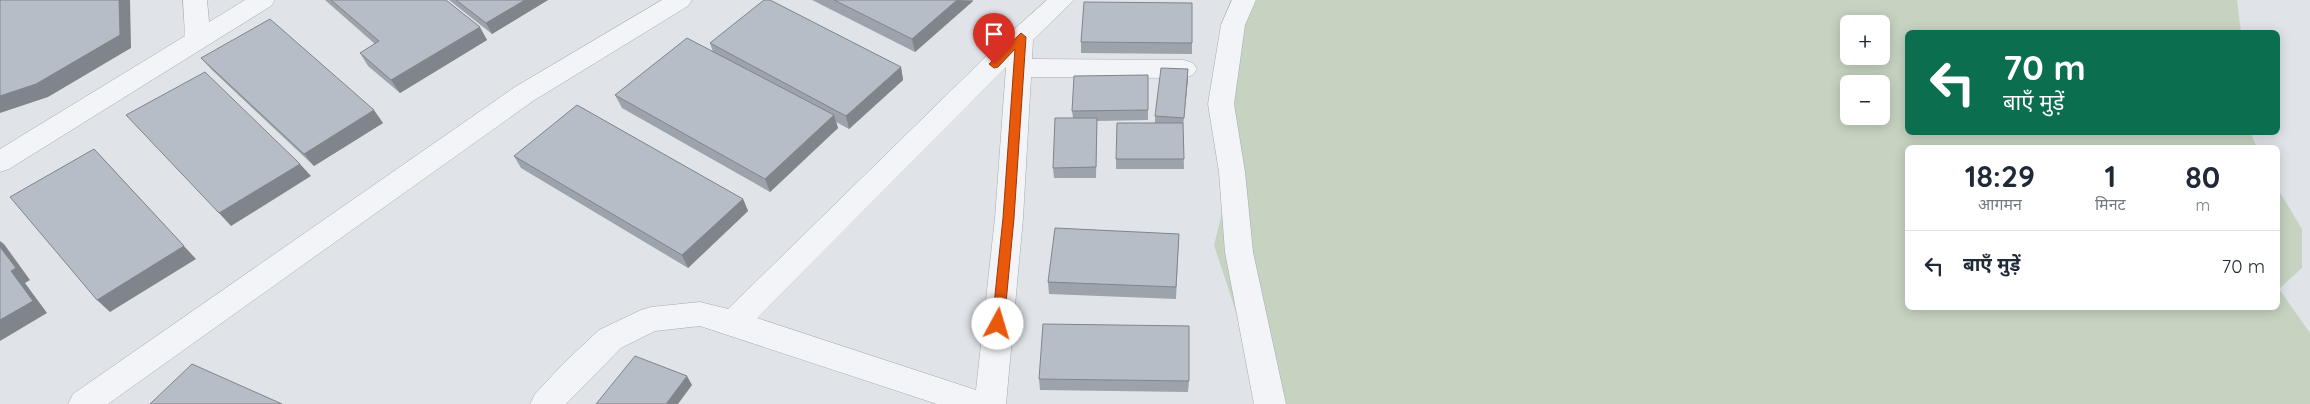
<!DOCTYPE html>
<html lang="hi">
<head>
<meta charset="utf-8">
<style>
	body { margin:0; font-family:Quicksand,"Noto Sans Devanagari",sans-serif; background:#f2f2f3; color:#1f2937; height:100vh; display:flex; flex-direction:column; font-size:19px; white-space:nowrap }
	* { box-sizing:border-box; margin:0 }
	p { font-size:16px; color:#747a83 }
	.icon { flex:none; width:28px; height:28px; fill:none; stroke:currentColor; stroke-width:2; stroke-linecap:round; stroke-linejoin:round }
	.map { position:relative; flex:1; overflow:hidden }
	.drawer { position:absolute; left:1905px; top:145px; width:375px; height:165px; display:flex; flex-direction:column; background:#fff; border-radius:8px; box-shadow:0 2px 12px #0003 }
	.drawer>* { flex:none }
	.guide { position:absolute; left:1905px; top:30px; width:375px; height:105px; border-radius:8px; box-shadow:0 2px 12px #0003; background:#0b6e4f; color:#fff; overflow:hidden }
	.fabs { position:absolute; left:1840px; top:15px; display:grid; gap:10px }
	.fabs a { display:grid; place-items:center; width:50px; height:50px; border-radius:8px; background:#fff; box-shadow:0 2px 12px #0003; font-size:25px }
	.pin { position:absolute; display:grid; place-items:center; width:42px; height:42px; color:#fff; margin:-51px -21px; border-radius:50% 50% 50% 0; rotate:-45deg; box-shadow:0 0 5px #0007 }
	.pin .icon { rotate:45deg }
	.me { position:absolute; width:55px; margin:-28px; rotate:6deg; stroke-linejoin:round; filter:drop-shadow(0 0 4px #0008) }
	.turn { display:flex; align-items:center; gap:18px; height:105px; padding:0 15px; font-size:22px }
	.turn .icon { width:65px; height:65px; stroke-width:2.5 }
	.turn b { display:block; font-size:35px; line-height:42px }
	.eta { display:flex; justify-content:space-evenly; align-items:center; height:85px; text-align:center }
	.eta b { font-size:30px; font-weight:700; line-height:35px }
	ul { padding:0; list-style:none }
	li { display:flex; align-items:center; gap:15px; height:70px; padding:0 15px; border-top:1px solid #e0e1e3 }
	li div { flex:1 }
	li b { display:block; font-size:19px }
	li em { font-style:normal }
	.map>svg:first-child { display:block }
	.green { fill:#c6d3c1; fill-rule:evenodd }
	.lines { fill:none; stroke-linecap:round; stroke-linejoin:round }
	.minor-casing { stroke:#a5abb3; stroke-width:1 }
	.minor { fill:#f3f4f7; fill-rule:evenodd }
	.wall { fill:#9da3aa }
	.shaded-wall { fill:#80848b }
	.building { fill:#b7bdc6; stroke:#80848b }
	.route { fill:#ea580c; stroke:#983908 }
</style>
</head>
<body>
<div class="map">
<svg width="2310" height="404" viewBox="0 0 2310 404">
	<rect width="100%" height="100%" fill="#e0e4e9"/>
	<path class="green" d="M1244 0H2237L2241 32H1908V132H2250L2257 147 1908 148V308H2278V189L2302 229V268L2279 289 2310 333V404H1266L1214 245 1232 172 1221 104ZM1849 24H1881V56H1849ZM1849 84H1881V116H1849Z"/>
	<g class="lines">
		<g class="minor-casing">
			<g id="minor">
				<path d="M183 0H207L209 22 245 0H275L271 6 9 169 0 172V149L185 36Z"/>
				<path d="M662 0H692L688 6 533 101 108 404H68L73 394 515 87Z"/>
				<path d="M1047 0H1074L1033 40 1032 59 1184 60 1193 63 1197 69 1193 75 1184 78 1031 77 1023 218 1006 404H937L700 326 655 331 621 348 566 404H530L535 394 563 364 599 330 641 310 651 307 700 302 728 309 1012 31ZM1006 67 995 218 976 390 757 318Z"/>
				<path d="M1232 0H1256L1245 25 1234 104 1245 172 1253 252 1286 404H1254L1225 252 1219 172 1208 104 1221 25Z"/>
			</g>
		</g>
		<use href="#minor" class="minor"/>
	</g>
	<g class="wall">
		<path d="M325 0H446L487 40 400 93 368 66 360 53 375 44Z"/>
		<path d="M449 0H548L492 34Z"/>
		<path d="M812 0H973V1L915 52Z"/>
		<path d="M1081 42 1192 43V54L1081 53Z"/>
		<path d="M710 43 901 67 903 80 849 129 836 122 838 128 770 192 622 108 615 95 713 52Z"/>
		<path d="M201 58 383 123 314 166 212 70Z"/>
		<path d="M1188 69 1183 128 1184 169H1116V159L1155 123V116Z"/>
		<path d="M1148 75V120L1097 121 1096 178H1054L1053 168 1073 118 1072 111Z"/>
		<path d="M514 156 743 199 748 211 688 268 521 168Z"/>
		<path d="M1179 234 1176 299 1049 294 1048 282Z"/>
		<path d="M1039 379 1189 381 1188 392 1040 390Z"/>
	</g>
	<g class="shaded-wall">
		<path d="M119 0H130L131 48 48 97 0 113V96Z"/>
		<path d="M525 0H548L492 34 486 23Z"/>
		<path d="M957 0 973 1 915 52 912 39Z"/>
		<path d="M480 27 487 40 400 93 391 80Z"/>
		<path d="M901 67 903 80 849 129 846 116Z"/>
		<path d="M1188 69V79L1183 128 1184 118Z"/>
		<path d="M374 110 383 123 314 166 304 154Z"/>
		<path d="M834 115 838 128 770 192 765 179Z"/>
		<path d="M94 149 196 259 110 312 97 300Z"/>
		<path d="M300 164 311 176 231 226 219 213Z"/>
		<path d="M743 199 748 211 688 268 682 255Z"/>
		<path d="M0 241 4 244 30 280 25 283 47 313 0 341V320L11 271 0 247Z"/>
		<path d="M687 376 692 385 678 404H666Z"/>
	</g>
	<g class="building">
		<path d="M0 0H119L120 35 36 84 0 96Z"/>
		<path d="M331 0H446L480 27 391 80 360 53 379 41Z"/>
		<path d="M456 0H525L486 23Z"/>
		<path d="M764 0H770L901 67 846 116 710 43Z"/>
		<path d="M834 0H957L912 39Z"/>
		<path d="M1084 2 1192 3V43L1081 42Z"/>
		<path d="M270 19 374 110 304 154 201 58Z"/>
		<path d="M687 38 834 115 765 179 615 95Z"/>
		<path d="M1161 68 1188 69 1184 118 1155 116Z"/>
		<path d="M205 72 300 164 219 213 126 115Z"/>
		<path d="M1148 75V110L1072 111 1074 76Z"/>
		<path d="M577 105 743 199 682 255 514 156Z"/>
		<path d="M1055 118H1097L1096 167 1053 168Z"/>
		<path d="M1117 123H1183L1184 159H1116Z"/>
		<path d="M94 149 184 246 97 300 10 197Z"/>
		<path d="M1055 228 1179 234 1176 287 1048 282Z"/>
		<path d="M0 247 16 268 11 271 33 301 0 320Z"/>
		<path d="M1043 324 1189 326V381L1039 379Z"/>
		<path d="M635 356 687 376 666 404H596Z"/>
		<path d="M192 364 282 404H150Z"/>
	</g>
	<path class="route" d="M1021 33 1026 37 1014 218 1004 324 998 329 992 324 1003 218 1015 49 998 67 994 68 989 64Z"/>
</svg>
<div class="fabs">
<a>+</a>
<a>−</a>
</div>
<div class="pin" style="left:994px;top:64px;background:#d93025"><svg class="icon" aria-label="arrive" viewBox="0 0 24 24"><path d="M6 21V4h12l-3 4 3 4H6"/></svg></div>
<svg class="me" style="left:998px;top:324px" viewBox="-20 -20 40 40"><circle r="19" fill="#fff"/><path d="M0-13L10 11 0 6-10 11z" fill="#ea580c"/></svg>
<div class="guide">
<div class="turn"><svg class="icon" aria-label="left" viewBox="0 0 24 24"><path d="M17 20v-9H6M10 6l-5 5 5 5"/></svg><div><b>70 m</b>बाएँ मुड़ें</div></div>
</div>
<section class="drawer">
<div class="eta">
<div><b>18:29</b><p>आगमन</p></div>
<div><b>1</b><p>मिनट</p></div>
<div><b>80</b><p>m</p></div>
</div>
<ul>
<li><svg class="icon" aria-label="left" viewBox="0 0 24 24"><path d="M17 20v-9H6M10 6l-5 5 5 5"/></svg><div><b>बाएँ मुड़ें</b></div><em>70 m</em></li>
</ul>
</section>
</div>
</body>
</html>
